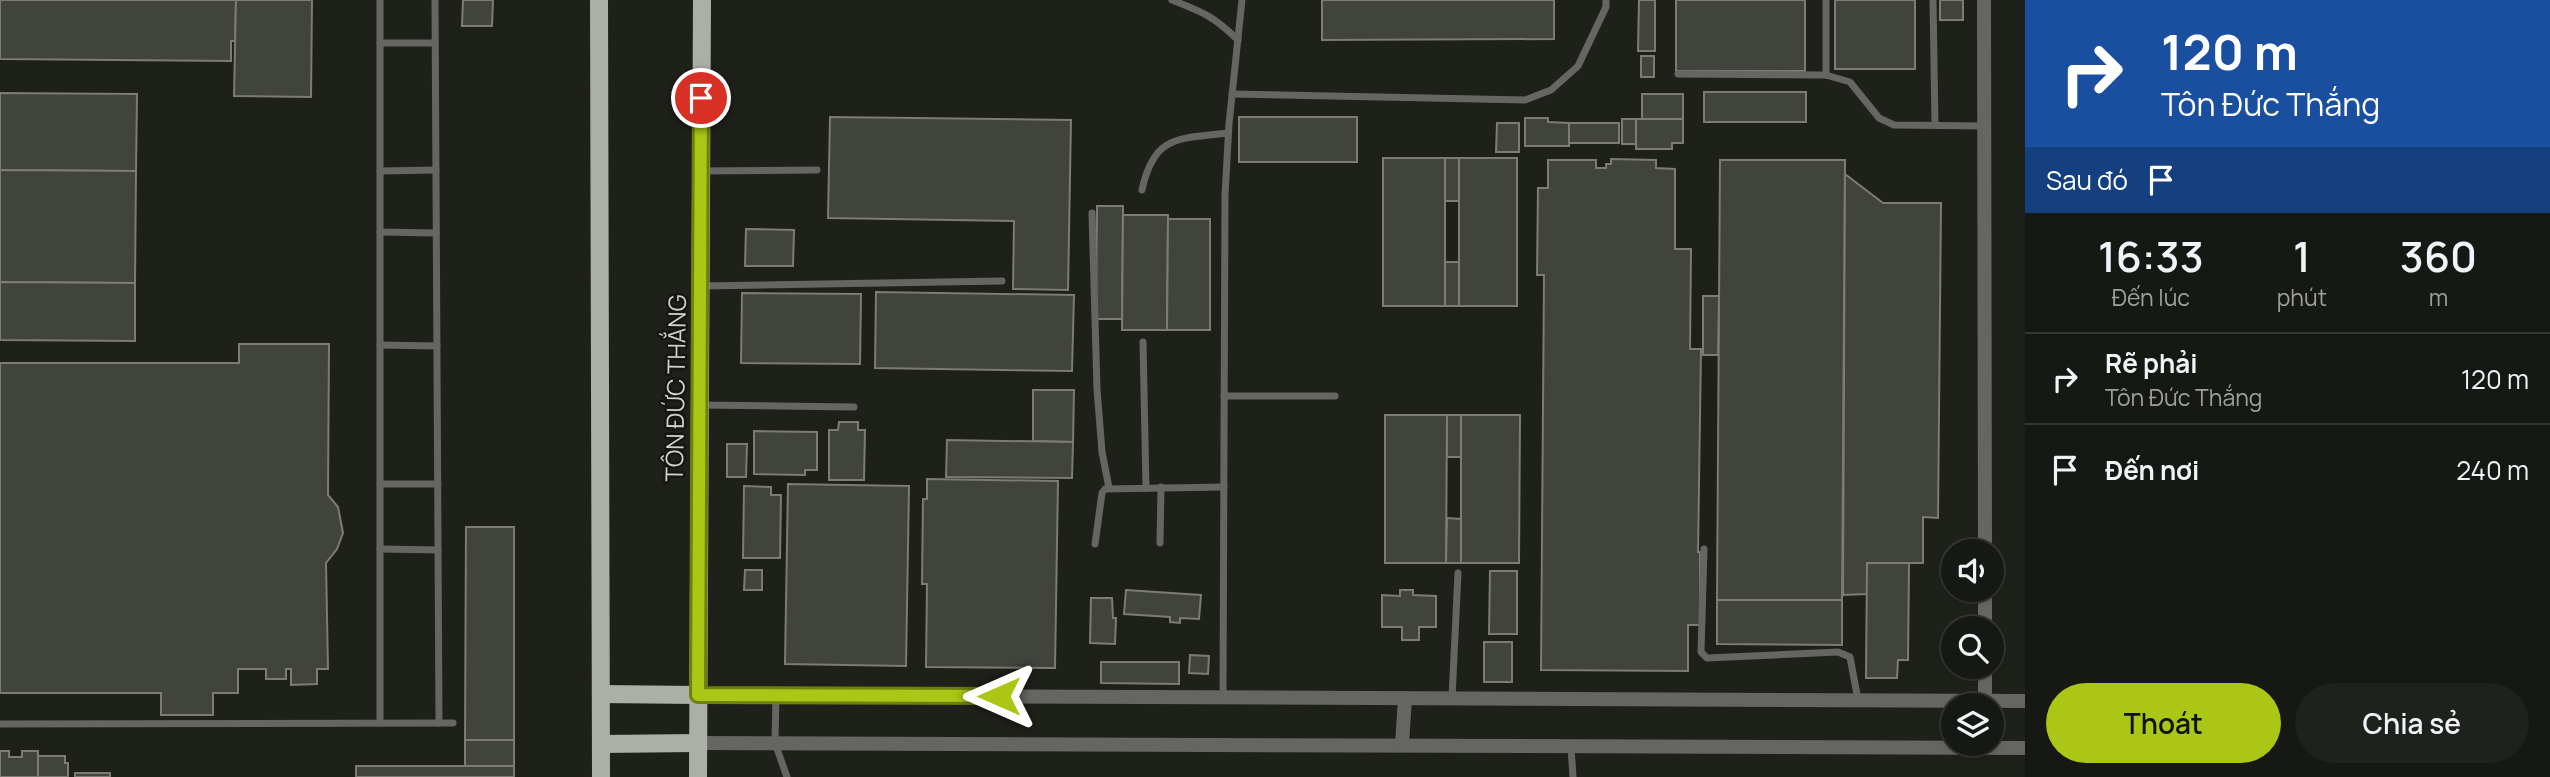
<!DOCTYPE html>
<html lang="vi">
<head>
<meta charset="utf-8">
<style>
	body { margin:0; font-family:Manrope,sans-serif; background:#1f211d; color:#f1f3f6; height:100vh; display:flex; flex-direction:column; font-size:26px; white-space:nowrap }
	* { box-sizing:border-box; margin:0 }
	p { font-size:23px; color:#9ea0a0 }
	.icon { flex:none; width:38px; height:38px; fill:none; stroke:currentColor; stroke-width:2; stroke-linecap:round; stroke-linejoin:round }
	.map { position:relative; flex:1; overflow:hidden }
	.panel { display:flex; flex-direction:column; background:#161814; width:525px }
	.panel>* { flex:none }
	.hud { background:#1a4fa0; color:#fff; overflow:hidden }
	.fabs { position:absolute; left:1941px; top:539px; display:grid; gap:14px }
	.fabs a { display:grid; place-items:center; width:63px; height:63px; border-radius:50%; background:#161814; box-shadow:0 2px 5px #0004,0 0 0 2px #353734; font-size:35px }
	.pin { position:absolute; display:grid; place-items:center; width:60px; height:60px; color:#fff; margin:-30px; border:4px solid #fff; border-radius:50%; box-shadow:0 2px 7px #0007 }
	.me { position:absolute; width:77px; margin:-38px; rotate:270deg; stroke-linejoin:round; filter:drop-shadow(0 0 5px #0008) }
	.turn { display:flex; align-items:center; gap:24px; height:147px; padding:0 21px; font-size:32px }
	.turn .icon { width:91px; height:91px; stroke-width:2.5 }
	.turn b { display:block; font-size:49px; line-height:60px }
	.then { display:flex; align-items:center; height:66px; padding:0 21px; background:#0003; gap:14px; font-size:26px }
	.eta { display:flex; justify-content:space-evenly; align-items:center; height:119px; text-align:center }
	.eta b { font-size:42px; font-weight:600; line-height:49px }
	.action { display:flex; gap:14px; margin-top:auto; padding:14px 21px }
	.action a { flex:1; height:80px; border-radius:42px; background:#abc614; color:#111; font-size:28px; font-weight:600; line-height:80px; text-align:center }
	.action a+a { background:#1f211d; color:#f1f3f6 }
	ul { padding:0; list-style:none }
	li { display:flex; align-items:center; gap:21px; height:91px; padding:0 21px; border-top:2px solid #353734 }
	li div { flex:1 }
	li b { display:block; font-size:26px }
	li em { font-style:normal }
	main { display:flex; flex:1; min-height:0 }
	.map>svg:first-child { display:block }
	.building { fill:#41433d; stroke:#7a7c75; stroke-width:2 }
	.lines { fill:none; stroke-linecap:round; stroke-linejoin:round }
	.lane { stroke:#656663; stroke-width:7 }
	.street { stroke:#656663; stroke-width:14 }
	.primary { stroke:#acaea8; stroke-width:18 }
	.route-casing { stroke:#6f810d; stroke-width:18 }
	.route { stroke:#abc614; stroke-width:12 }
	.labels { text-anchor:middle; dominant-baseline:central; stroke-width:5; stroke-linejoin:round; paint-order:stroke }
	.street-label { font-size:24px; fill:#d1d2ce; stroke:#151611 }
</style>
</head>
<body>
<main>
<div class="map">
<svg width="2025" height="777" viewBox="0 0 2025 777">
	<rect width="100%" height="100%" fill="#1e201a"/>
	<g class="building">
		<path d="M0 0H236L235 41H231V61L0 59Z"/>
		<path d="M236 0H312L311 97 234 96Z"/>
		<path d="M463 0H493L492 26H462Z"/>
		<path d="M1322 0H1554V39L1322 40Z"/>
		<path d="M1639 0H1655V51H1638Z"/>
		<rect x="1676" y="0" width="129" height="71"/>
		<rect x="1835" y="0" width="80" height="69"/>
		<rect x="1940" y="0" width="23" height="20"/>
		<rect x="1641" y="56" width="13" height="21"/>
		<rect x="1704" y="92" width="102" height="30"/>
		<path d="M0 93 137 94 136 171 0 170Z"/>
		<rect x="1642" y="94" width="41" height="25"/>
		<path d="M830 117 1071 120 1068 290 1013 289 1014 221 828 218Z"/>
		<rect x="1239" y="117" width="118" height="45"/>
		<path d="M1525 118H1548V122L1569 123V146H1525Z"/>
		<rect x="1622" y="119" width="14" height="25"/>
		<path d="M1636 119H1683V143H1672V149H1636Z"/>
		<path d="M1497 123H1519V152H1496Z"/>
		<rect x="1569" y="123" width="50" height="20"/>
		<rect x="1383" y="158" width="62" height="148"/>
		<rect x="1445" y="158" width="14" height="43"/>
		<rect x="1459" y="158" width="58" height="148"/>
		<path d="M1611 159 1656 160V168L1675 169V249H1691L1690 349H1701L1698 552H1700V625H1688V671L1541 670 1544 275H1537L1538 188H1548V160H1596V168H1606V164H1611Z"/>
		<path d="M1720 160H1845L1842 600H1717Z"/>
		<path d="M0 170 136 171 135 283 0 282Z"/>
		<path d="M1845 174 1883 203H1941L1938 518 1923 517V563H1867V594L1843 595Z"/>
		<path d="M1097 206H1123L1122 319H1096Z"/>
		<path d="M1123 215H1168L1167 330H1122Z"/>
		<path d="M1168 219H1210V330H1167Z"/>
		<path d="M746 229 794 230 793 266H745Z"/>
		<rect x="1445" y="262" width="14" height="44"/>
		<path d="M0 282 135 283V341L0 340Z"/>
		<path d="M876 292 1074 295 1072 371 875 368Z"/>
		<path d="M742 293 861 294 860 364 741 363Z"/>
		<path d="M1703 296H1719L1718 355H1703Z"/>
		<path d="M239 344H329L328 495 338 507 343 533 337 549 326 563 328 669H317V684L291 685V669H286V679H266V669H238V693H213V715H161V693H0V363H239Z"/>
		<path d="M1033 390H1074L1073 442 1033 441Z"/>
		<path d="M1385 415H1447L1446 563H1385Z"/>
		<rect x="1447" y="415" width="14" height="42"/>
		<path d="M1461 415H1520L1519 563H1461Z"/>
		<path d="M839 422H858V430H865L864 480H829V430H838Z"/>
		<path d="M754 431 817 432V470H805V475L754 474Z"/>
		<path d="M947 440 1073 442 1072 478 946 477Z"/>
		<path d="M727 444H747L746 477H727Z"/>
		<path d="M927 479 1058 481 1055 668 926 667 927 584H922L923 499H927Z"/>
		<path d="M788 484 909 486 906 666 785 664Z"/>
		<path d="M744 486 771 487V495H781L780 558H743Z"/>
		<path d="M1447 518 1461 519V563H1446Z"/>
		<path d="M466 527H514V740H465Z"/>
		<path d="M1867 563H1909L1908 660H1898L1897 678H1866Z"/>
		<path d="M745 570H762V590H744Z"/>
		<path d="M1490 571H1517V634H1489Z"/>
		<path d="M1126 590 1201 595 1199 619 1180 618V623L1170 622V617L1124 614Z"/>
		<path d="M1400 590H1413V595L1436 596V627H1419V640H1402V627H1382V595L1400 596Z"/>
		<path d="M1091 598H1112L1113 618H1116L1115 644 1090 643Z"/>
		<path d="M1717 600H1842V645L1717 644Z"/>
		<rect x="1484" y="642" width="28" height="40"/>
		<path d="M1190 655 1209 656 1208 674 1189 673Z"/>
		<path d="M1101 662H1179V684L1101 683Z"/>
		<rect x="465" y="740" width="49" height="26"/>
		<path d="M0 751H9V757H22V751H38V777H0Z"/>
		<path d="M38 756H65V763H68V777H38Z"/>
		<rect x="356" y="766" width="158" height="11"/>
		<rect x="75" y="773" width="35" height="4"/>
	</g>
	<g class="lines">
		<g class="lane">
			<path d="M435 0 439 723"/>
			<path d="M1172 0C1204 13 1212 15 1238 40"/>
			<path d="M1826 0V75"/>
			<path d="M1933 0 1935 125"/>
			<path d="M380 43H435"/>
			<path d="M1678 74 1826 75 1850 82 1879 118 1894 125 1984 126"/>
			<path d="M1232 94 1525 100 1551 90 1578 66 1606 7V0"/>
			<path d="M380 171 436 170"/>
			<path d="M702 171 817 170"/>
			<path d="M1142 190C1154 134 1179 139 1228 133"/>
			<path d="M1092 213 1097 389 1102 452 1109 488"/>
			<path d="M380 232 436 233"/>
			<path d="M701 286 1002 281"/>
			<path d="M1143 342 1146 488"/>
			<path d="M380 345 437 346"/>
			<path d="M1224 396H1335"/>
			<path d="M699 405 854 407"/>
			<path d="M380 484H438"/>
			<path d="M1160 543 1161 487"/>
			<path d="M1095 544 1102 493 1105 489 1224 487"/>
			<path d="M380 549 438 550"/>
			<path d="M1704 549 1701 652 1707 658 1838 652 1850 657 1858 700"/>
			<path d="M776 695 775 743 787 777"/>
			<path d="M1223 697 1225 195 1229 124 1242 0"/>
			<path d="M1452 698 1458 573"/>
			<path d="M380 723V0"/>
			<path d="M0 724 453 723"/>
			<path d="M1571 747 1573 777"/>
		</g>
		<g class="street">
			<path d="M1984 0 1985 551"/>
			<path d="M1985 590V628"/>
			<path d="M1985 667V705"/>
			<path d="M697 695 2025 701"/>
			<path d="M698 743 2025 748"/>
			<path d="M1402 745 1405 698"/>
		</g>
		<g class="primary">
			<path d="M599 0 601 777"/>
			<path d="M601 694 697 695"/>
			<path d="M601 744 698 743"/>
			<path d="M698 777 702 0"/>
		</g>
	</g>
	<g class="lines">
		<g class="route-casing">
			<path id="route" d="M701 98 698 695 999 696"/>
		</g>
		<use href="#route" class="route"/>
	</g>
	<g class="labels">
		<g class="street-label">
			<text transform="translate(675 388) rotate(-89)">TÔN ĐỨC THẮNG</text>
		</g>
	</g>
</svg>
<div class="fabs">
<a><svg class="icon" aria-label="sound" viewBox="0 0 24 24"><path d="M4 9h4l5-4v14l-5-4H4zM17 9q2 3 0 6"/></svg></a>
<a><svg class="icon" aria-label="search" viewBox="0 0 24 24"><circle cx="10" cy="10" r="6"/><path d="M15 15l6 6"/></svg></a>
<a><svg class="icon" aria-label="layers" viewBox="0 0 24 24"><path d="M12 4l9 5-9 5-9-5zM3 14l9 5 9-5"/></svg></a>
</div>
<div class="pin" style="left:701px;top:98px;background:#d93025"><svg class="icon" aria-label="arrive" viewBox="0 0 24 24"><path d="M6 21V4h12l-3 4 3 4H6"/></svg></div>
<svg class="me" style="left:999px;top:696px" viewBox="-20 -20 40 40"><path d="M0-17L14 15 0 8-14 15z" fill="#abc614" stroke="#fff" stroke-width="4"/></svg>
</div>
<section class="panel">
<div class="hud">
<div class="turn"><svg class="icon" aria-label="right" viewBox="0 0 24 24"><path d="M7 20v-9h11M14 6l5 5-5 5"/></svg><div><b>120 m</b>Tôn Đức Thắng</div></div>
<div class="then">Sau đó<svg class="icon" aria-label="arrive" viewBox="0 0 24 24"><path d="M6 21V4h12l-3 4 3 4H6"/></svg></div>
</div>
<div class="eta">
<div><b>16:33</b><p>Đến lúc</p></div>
<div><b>1</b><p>phút</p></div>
<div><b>360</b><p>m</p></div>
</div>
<ul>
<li><svg class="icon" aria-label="right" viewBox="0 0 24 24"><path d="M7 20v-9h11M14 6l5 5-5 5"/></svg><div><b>Rẽ phải</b><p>Tôn Đức Thắng</p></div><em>120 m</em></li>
<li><svg class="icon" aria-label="arrive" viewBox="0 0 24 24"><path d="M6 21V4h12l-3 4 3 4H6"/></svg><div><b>Đến nơi</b></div><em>240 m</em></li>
</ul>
<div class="action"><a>Thoát</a><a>Chia sẻ</a></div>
</section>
</main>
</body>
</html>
